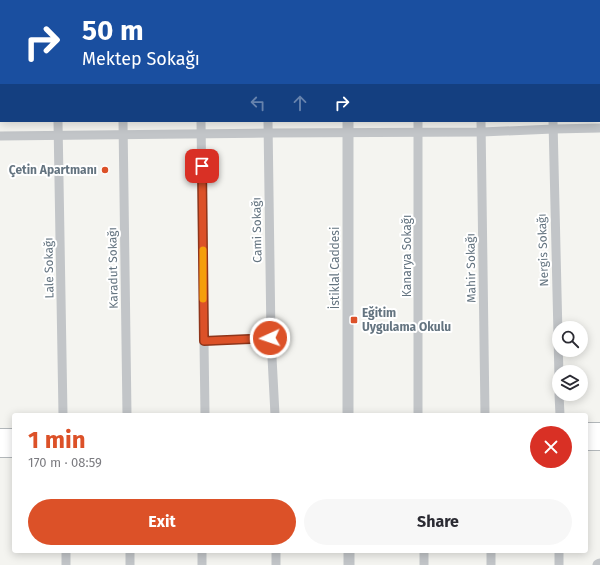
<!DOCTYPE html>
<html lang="en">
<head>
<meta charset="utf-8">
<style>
	body { margin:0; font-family:"Fira Sans",sans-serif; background:#f7f7f7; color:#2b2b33; height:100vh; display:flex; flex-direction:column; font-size:15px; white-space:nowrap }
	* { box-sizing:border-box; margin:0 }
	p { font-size:13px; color:#7c7c81 }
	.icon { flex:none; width:22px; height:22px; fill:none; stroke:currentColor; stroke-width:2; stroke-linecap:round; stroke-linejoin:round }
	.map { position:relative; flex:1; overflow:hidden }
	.side { position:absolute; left:12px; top:413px; width:576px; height:140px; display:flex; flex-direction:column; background:#fff; border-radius:4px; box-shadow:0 2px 10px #0003 }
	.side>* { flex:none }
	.banner { position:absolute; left:0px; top:0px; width:600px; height:122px; box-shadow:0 2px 10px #0003; background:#1a4fa0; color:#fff; overflow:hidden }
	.controls { position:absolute; left:552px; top:321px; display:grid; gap:8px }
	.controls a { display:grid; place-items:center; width:36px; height:36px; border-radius:50%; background:#fff; box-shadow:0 2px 10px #0003; font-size:20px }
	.pin { position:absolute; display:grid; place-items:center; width:34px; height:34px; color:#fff; margin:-17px; border-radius:8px; box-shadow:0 2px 6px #0006 }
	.me { position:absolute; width:44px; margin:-22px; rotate:267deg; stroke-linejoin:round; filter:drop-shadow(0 0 3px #0008) }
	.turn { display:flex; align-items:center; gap:14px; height:84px; padding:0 16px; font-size:18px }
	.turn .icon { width:52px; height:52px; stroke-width:2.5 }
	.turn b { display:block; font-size:28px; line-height:34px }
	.lanes { display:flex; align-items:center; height:38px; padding:0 16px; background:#0003; justify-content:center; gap:20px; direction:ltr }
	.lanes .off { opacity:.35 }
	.round { display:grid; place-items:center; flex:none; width:42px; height:42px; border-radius:21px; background:#f7f7f7 }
	.head { display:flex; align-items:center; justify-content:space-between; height:68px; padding:0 16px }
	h1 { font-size:24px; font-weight:700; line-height:30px; color:#dc5128 }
	.cta { display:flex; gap:8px; margin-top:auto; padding:8px 16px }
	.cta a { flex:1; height:46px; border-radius:24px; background:#dc5128; color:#fff; font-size:16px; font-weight:700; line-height:46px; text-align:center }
	.cta a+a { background:#f7f7f7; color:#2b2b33 }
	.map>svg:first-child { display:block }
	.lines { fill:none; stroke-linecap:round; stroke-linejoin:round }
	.primary-casing { stroke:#b2b7ba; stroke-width:16 }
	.minor { stroke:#c2c5c8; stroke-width:9 }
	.tertiary { stroke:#c2c5c8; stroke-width:11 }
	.primary { stroke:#fff; stroke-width:14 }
	.route-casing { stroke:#8f351a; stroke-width:10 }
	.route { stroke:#dc5128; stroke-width:7 }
	.slow { stroke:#f59e0b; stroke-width:7 }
	.poi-dot { fill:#dc5128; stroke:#fff; stroke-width:1.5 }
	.labels { text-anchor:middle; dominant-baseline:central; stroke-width:4; stroke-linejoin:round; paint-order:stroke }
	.poi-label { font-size:12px; font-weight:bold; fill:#647480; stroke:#fff; text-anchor:end }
	.street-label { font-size:12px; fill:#647480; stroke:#fff }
</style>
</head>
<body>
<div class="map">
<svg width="600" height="565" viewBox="0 0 600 565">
	<rect width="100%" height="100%" fill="#f4f4f0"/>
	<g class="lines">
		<g class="primary-casing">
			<g id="primary">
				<path d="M586 430H600"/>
				<path d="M0 436H14"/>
				<path d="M586 443H600"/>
				<path d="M0 450H14"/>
			</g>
		</g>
		<g class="minor">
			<path d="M57 0V1"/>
			<path d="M121 0V1"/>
			<path d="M200 0V1"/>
			<path d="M266 0V1"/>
			<path d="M417 0V1"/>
			<path d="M480 0V1"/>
			<path d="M552 0V1"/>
			<path d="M58 121 63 415"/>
			<path d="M123 121 127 415"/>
			<path d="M201 121 205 415"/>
			<path d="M268 121 271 338 275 415"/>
			<path d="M481 121 485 415"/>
			<path d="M553 121 559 378"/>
			<path d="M0 136 268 133 482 132 553 129 600 128"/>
			<path d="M204 341 271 338"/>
			<path d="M559 394 560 415"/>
			<path d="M418 415V121"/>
			<path d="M66 551V565"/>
			<path d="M130 551V565"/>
			<path d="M202 551V565"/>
			<path d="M424 551V565"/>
			<path d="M491 551V565"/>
			<path d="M559 551V565"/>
			<path d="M276 565V551"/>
		</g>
		<g class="tertiary">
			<path d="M346 0V1"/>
			<path d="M348 121V415"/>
			<path d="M349 551V565"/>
			<path d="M598 565 600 564"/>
		</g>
		<use href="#primary" class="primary"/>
	</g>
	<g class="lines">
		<g class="route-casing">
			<path id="route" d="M202 166 204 341 270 338"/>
		</g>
		<use href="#route" class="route"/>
		<path class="slow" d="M203 250V299"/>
	</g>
	<g class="poi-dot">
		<circle cx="105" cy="170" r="4"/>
		<rect x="350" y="316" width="8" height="8" rx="2"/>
	</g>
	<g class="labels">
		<g class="poi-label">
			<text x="97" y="170">Çetin Apartmanı</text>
			<text x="362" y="313" text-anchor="start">Eğitim<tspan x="362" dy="14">Uygulama Okulu</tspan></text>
		</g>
		<g class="street-label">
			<text transform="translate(257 230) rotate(-91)">Cami Sokağı</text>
			<text transform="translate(543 250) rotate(-92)">Nergis Sokağı</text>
			<text transform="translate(407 256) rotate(-90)">Kanarya Sokağı</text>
			<text transform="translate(49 268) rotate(-91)">Lale Sokağı</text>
			<text transform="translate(113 268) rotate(-91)">Karadut Sokağı</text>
			<text transform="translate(335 268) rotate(-90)">İstiklal Caddesi</text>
			<text transform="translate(471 268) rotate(-91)">Mahir Sokağı</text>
		</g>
	</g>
</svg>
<div class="controls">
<a><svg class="icon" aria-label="search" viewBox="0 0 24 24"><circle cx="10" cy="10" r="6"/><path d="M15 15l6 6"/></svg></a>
<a><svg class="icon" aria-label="layers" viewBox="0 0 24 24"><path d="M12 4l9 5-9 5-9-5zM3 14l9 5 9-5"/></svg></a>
</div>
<div class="pin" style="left:202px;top:166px;background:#d93025"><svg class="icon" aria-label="arrive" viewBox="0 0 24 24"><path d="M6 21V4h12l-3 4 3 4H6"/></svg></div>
<svg class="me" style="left:270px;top:338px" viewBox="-20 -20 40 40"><circle r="17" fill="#dc5128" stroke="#fff" stroke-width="3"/><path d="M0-11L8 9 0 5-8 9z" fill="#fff"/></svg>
<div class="banner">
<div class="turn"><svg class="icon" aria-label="right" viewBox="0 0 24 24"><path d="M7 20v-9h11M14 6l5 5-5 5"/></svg><div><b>50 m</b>Mektep Sokağı</div></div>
<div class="lanes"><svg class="icon off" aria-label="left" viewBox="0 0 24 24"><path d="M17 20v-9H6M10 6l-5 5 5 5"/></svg><svg class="icon off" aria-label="ahead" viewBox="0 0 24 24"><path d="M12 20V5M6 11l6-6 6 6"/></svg><svg class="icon" aria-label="right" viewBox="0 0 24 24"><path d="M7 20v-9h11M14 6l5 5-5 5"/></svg></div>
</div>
<section class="side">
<div class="head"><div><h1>1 min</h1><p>170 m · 08:59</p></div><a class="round" style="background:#d93025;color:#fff"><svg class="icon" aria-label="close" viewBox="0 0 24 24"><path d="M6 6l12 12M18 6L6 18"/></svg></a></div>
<div class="cta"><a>Exit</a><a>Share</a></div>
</section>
</div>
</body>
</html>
